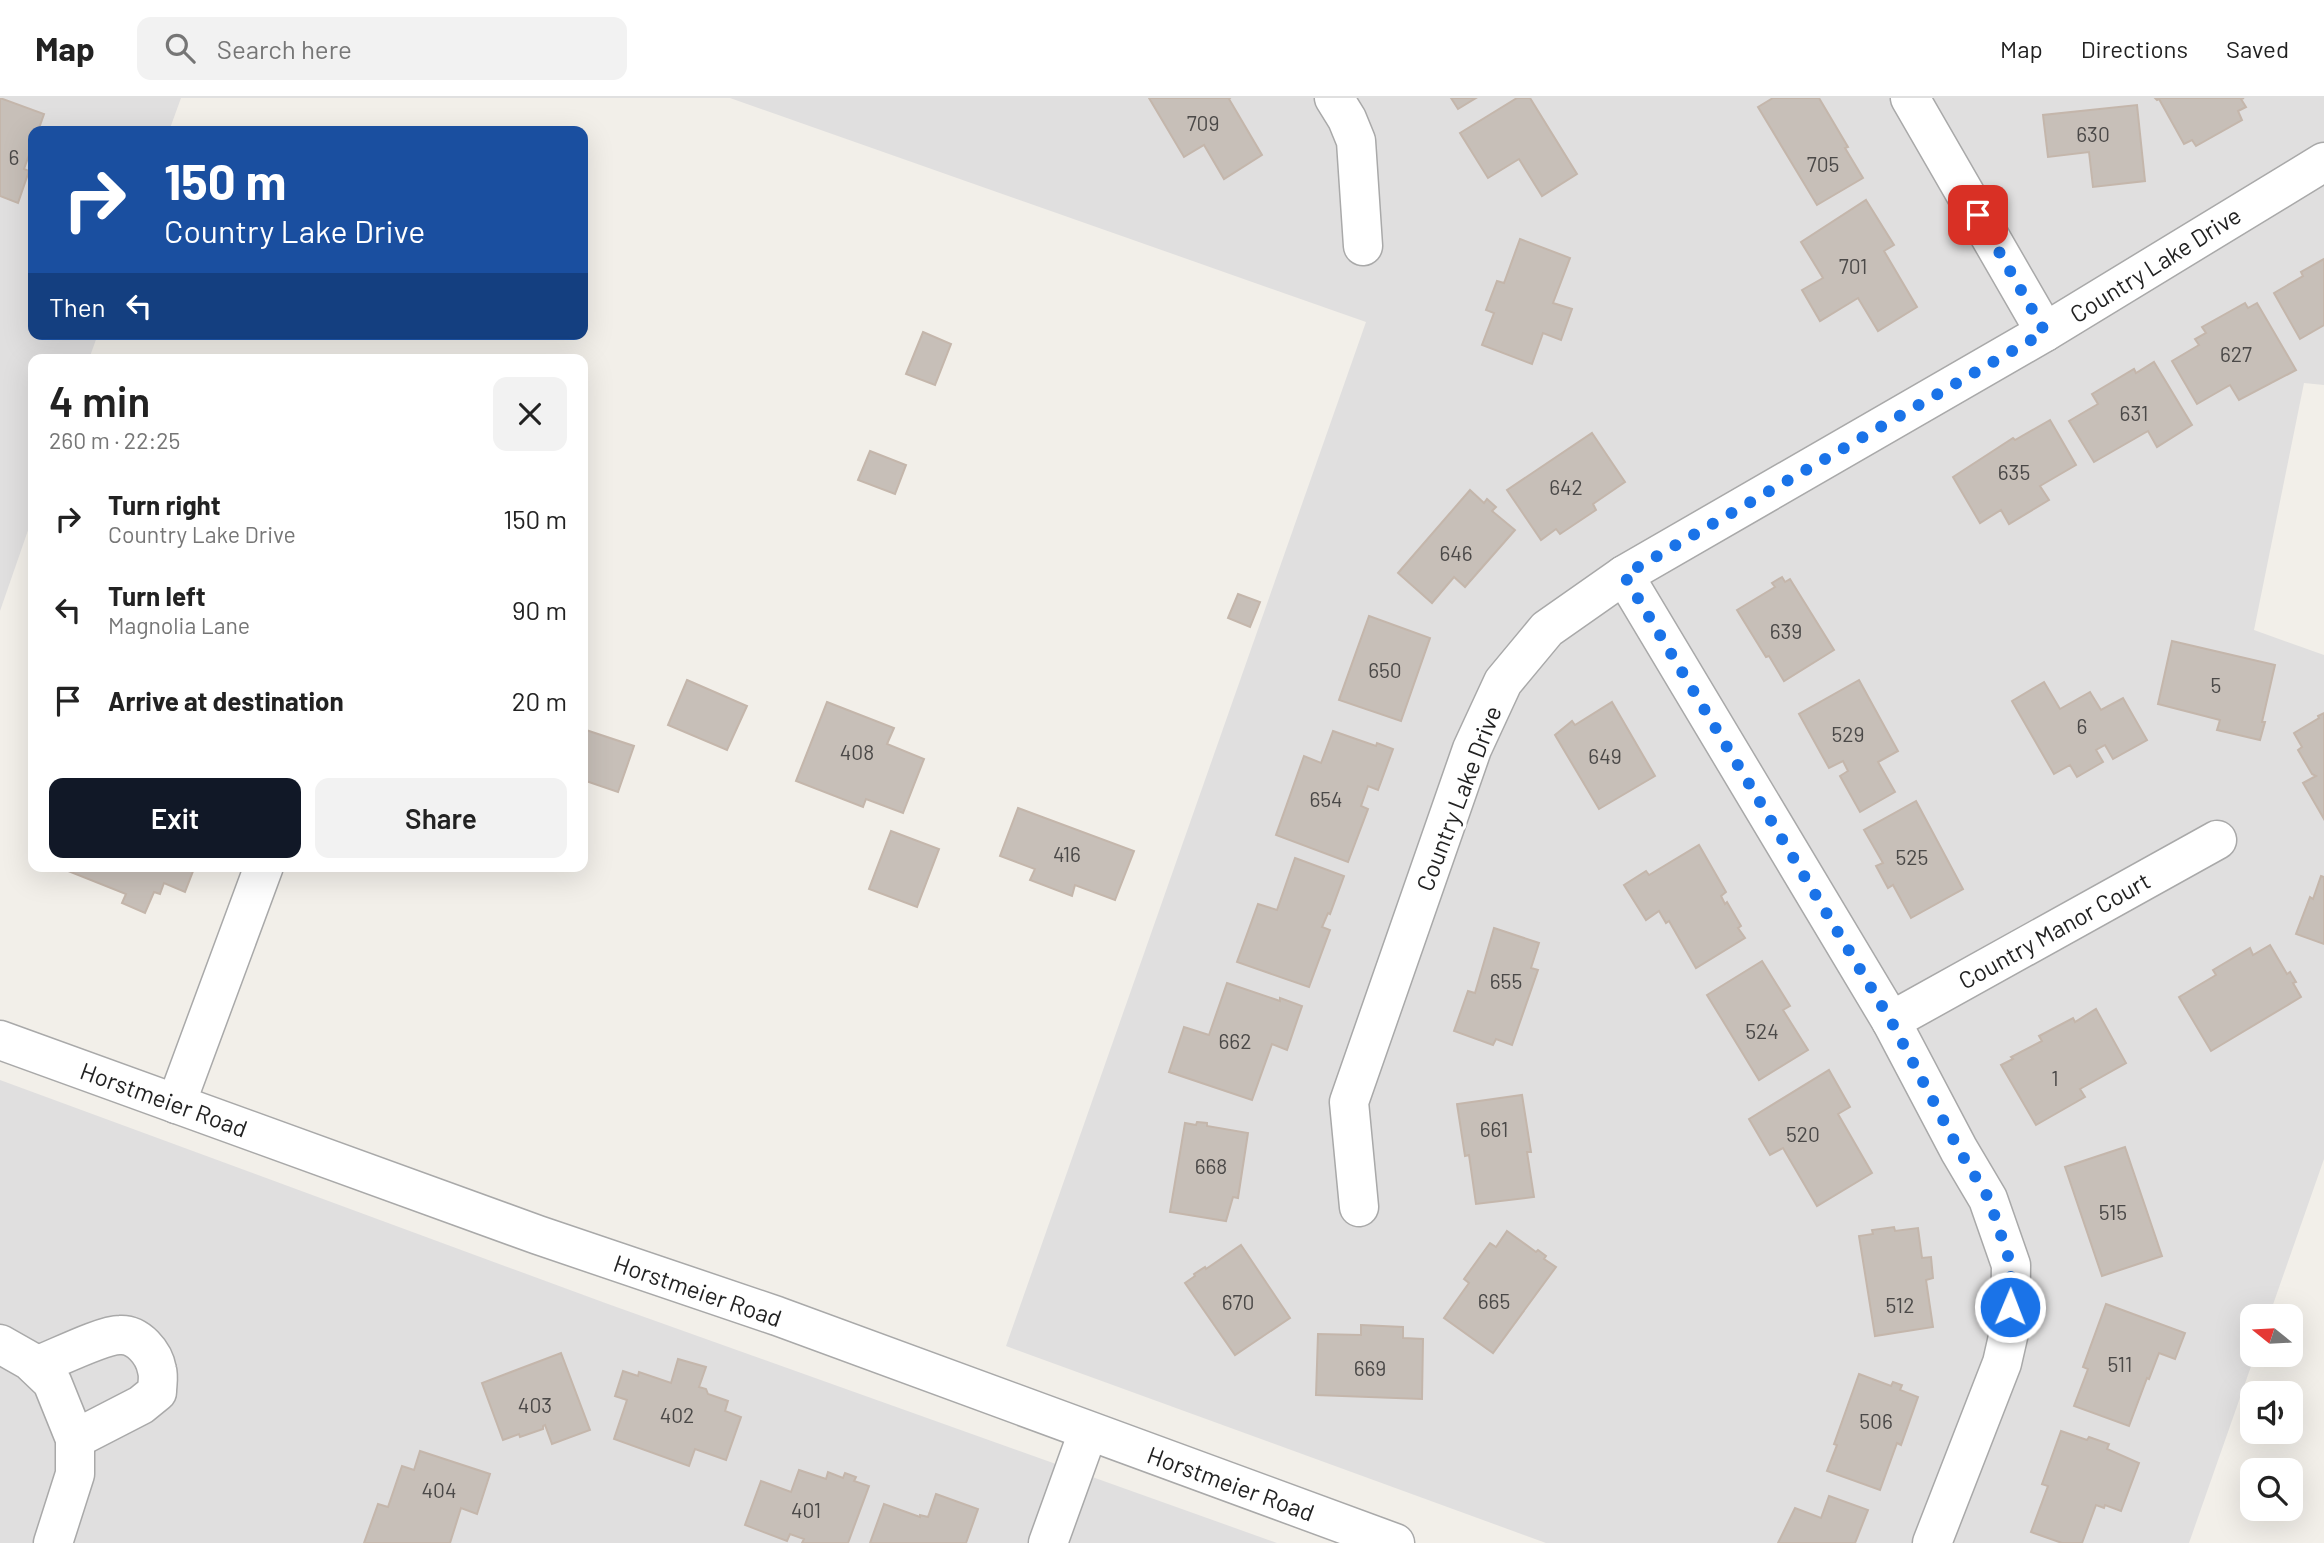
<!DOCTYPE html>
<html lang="en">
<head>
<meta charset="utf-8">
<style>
	body { margin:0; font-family:Barlow,sans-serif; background:#f2f2f2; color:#222; height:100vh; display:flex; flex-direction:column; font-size:26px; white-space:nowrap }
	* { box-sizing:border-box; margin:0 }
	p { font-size:23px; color:#767676 }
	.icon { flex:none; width:38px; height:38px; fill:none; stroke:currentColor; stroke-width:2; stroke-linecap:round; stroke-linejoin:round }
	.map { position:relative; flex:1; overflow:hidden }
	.details { position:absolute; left:28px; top:256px; width:560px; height:518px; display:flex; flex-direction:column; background:#fff; border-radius:14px; box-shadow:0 7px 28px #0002 }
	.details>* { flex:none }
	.banner { position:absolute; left:28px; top:28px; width:560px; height:214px; border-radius:14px; box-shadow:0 7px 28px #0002; background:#1a4fa0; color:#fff; overflow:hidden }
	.needle { width:46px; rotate:288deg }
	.tools { position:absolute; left:2240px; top:1206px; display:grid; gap:14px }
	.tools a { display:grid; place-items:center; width:63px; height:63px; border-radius:14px; background:#fff; box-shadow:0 7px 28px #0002; font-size:35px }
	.pin { position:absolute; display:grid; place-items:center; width:60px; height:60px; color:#fff; margin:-30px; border-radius:14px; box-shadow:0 4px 10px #0006 }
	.me { position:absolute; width:77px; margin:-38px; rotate:1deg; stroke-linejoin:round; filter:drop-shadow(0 0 5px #0008) }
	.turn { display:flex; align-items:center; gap:24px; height:147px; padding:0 21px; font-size:32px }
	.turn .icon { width:91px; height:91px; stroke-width:2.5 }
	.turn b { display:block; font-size:49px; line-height:60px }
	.then { display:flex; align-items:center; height:66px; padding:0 21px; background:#0003; gap:14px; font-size:26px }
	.round { display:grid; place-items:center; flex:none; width:74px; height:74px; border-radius:14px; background:#f2f2f2 }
	.head { display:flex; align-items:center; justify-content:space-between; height:119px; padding:0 21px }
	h1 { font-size:42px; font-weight:600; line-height:52px }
	.cta { display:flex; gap:14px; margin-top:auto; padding:14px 21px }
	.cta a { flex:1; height:80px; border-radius:14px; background:#111827; color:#fff; font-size:28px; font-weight:600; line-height:80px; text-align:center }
	.cta a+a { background:#f2f2f2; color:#222 }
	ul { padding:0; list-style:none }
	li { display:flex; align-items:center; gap:21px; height:91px; padding:0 21px }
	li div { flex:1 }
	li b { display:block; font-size:26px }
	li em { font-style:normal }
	header { display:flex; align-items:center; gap:42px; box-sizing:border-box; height:98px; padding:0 35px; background:#fff; border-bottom:2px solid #e0e0e0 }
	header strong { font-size:33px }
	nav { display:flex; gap:38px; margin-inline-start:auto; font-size:24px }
	.search { width:490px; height:63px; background:#f2f2f2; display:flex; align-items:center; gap:18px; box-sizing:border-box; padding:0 24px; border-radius:14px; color:#767676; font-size:26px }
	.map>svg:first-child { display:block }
	.residential { fill:#e0dfdf }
	.building { fill:#c7bfb8; stroke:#c4b6ab; stroke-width:2 }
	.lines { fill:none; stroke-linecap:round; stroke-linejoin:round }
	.minor-casing { stroke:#a9a9a9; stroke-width:41 }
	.minor { stroke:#fff; stroke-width:38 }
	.route { stroke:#1a73e8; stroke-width:12; stroke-dasharray:0 21.6 }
	.labels { text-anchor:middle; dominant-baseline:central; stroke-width:7; stroke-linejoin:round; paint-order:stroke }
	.number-label { font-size:21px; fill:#4b4948 }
	.street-label { font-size:24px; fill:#222; stroke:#fff }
</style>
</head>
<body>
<header>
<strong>Map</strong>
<div class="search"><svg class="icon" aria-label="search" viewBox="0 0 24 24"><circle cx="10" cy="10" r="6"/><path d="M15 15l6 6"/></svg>Search here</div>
<nav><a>Map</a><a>Directions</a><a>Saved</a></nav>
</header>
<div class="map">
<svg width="2324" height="1445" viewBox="0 0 2324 1445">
	<rect width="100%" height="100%" fill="#f2efe9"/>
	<g class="residential">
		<path d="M0 0H181L169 33H33V236H98L89 261H33V418L0 513Z"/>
		<path d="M730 0H2324V287L2304 285 2254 532 2324 557V1061L2269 1218H2252V1256L2255 1257 2189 1445H1546L1006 1248 1366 224Z"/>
		<path d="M0 982 608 1206 1277 1445H0Z"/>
	</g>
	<g class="building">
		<path d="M0 0 44 16 38 33H33V46L24 71 29 73 18 105 0 98Z"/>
		<path d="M1149 0H1230L1229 1 1262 57 1224 81 1204 47 1184 59Z"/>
		<path d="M1451 0H1476L1458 11Z"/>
		<path d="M1517 0H1530L1577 76 1542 98 1519 61 1488 80 1460 35Z"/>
		<path d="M1773 0H1819L1848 49 1845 50 1863 80 1817 107 1758 9Z"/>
		<path d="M2155 0H2244L2241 1 2246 9 2238 13 2242 22 2196 48 2192 42 2184 46 2159 1 2157 2Z"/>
		<path d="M2137 7 2145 83 2093 89 2089 54 2048 59 2043 17Z"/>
		<path d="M1866 102 1894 147 1884 153 1917 209 1878 233 1858 200 1820 223 1802 192 1823 180 1801 144Z"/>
		<path d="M1520 141 1570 160 1553 205 1572 211 1561 242 1543 235 1532 266 1482 247 1494 215 1486 212 1497 183 1504 185Z"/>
		<path d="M2324 161V227L2300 241 2274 195 2303 178 2301 174Z"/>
		<path d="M2245 205 2248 210 2257 205 2296 272 2239 302 2230 287 2197 306 2172 263 2199 247 2195 241 2206 235 2202 229Z"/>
		<path d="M923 234 951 246 935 287 906 276Z"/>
		<path d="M2154 264 2192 327 2157 349 2148 333 2094 364 2069 323 2098 306 2092 296 2134 271 2136 275Z"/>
		<path d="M2050 322 2076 367 2040 388 2049 402 2009 426 2001 412 1980 425 1953 379 2013 340 2015 342Z"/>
		<path d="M1592 335 1625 384 1593 406 1596 412 1560 436 1556 431 1541 442 1507 392Z"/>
		<path d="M870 353 906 367 895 396 858 382Z"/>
		<path d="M1470 392 1484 405 1487 401 1496 409 1492 413 1515 432 1465 489 1454 479 1432 505 1398 475Z"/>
		<path d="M1782 479 1785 484 1790 481 1834 552 1784 583 1769 558 1766 559 1737 512 1775 489 1772 485Z"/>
		<path d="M1238 496 1260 504 1250 529 1228 520Z"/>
		<path d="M1369 518 1430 540 1401 623 1339 602Z"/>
		<path d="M2172 543 2275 567 2262 624H2265L2260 642 2217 632 2220 622 2158 606Z"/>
		<path d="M687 582 747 608 727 652 668 627Z"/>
		<path d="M1859 582 1898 653 1878 664 1895 694 1860 714 1840 678 1848 673 1843 663 1829 670 1799 616Z"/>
		<path d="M2044 584 2060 611 2090 594 2101 612 2123 600 2147 642 2113 661 2105 647 2096 652 2103 664 2077 679 2070 667 2054 676 2012 603Z"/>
		<path d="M827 604 894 630 887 646 924 661 903 715 866 701 863 709 796 683Z"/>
		<path d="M1612 604 1655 678 1599 711 1555 637 1572 623 1575 627Z"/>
		<path d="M2324 615V721L2303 685 2316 678 2312 676 2298 652 2302 649 2294 635 2319 620 2318 618Z"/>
		<path d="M583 631 634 648 618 694 583 682Z"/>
		<path d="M1333 633 1376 648 1377 645 1393 651 1378 692 1368 688 1361 708 1368 711 1348 764 1276 737 1304 658 1321 665Z"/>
		<path d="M1916 703 1963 791 1911 820 1893 787 1888 790 1876 768 1883 765 1864 732Z"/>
		<path d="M1018 710 1134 753 1115 802 1075 787 1072 798 1030 782 1035 771 1000 758Z"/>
		<path d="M891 733 939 751 917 809 869 791Z"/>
		<path d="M1699 747 1726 794 1721 798 1725 806 1727 804 1741 828 1738 830 1745 840 1696 870 1669 823 1666 825 1659 813 1646 822 1624 787 1646 773 1649 777Z"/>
		<path d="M1295 760 1344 778 1330 816 1328 815 1322 829 1330 832 1309 889 1237 864 1258 806 1277 812Z"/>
		<path d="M70 768H195L185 794 164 785 160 796 154 794 145 815 122 805 126 796 68 773Z"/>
		<path d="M2321 778 2324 779V846L2296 836 2310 799 2313 801Z"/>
		<path d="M1494 830 1539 845 1531 870 1538 872 1512 947 1496 941 1493 947 1454 933 1468 893 1475 895Z"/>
		<path d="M2270 847 2287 876 2290 874 2296 884 2293 885 2301 899 2211 953 2179 899 2216 877 2213 872 2250 850 2253 857Z"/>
		<path d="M1762 863 1790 908 1783 912 1808 952 1759 982 1707 897Z"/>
		<path d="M1227 885 1280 903V900L1302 908 1287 952 1272 946 1252 1002 1169 974 1184 929 1209 937Z"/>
		<path d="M2096 911 2126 965 2080 991 2085 999 2036 1027 2001 967 2013 961 2011 959 2042 943 2039 938 2073 920 2075 924Z"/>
		<path d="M1829 972 1850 1009 1838 1016 1872 1075 1817 1108 1783 1050 1770 1057 1749 1021Z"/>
		<path d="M1522 997 1531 1054H1527L1534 1099 1476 1106 1469 1057 1465 1058 1457 1006Z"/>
		<path d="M1197 1024 1207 1025V1028L1248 1035 1238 1100 1233 1099 1226 1123 1170 1114 1185 1025 1196 1027Z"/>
		<path d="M2125 1049 2162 1158 2102 1178 2065 1069Z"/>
		<path d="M1894 1129 1895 1133 1918 1130 1922 1160 1931 1159 1933 1180 1926 1182 1933 1229 1875 1238 1859 1138 1873 1136 1872 1132Z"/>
		<path d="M1507 1133 1536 1154 1538 1152 1546 1158 1544 1161 1556 1169 1493 1255 1444 1220 1469 1185 1464 1181 1490 1145 1496 1149Z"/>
		<path d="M1241 1147 1290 1220 1235 1257 1185 1185 1195 1178 1194 1176 1205 1169 1206 1171Z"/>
		<path d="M2106 1206 2185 1235 2175 1261 2159 1255 2149 1281 2147 1280 2129 1328 2074 1308 2088 1271 2083 1269Z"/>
		<path d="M1361 1227 1403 1229V1240L1423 1241 1422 1301 1316 1297 1318 1236 1361 1237Z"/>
		<path d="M561 1255 590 1332 552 1346 545 1327 543 1328V1331L520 1339 519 1336 503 1342 482 1285Z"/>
		<path d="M678 1261 706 1269 699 1289 706 1291 708 1296 728 1303 725 1313 741 1319 726 1362 695 1351 689 1368 614 1341 627 1302 615 1298 623 1273 638 1278 639 1274 671 1285Z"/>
		<path d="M1859 1276 1891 1288 1893 1284 1902 1287 1900 1292 1918 1299 1901 1347 1897 1345 1880 1392 1827 1373 1837 1347 1834 1346Z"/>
		<path d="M2061 1333 2087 1342 2089 1339 2109 1346 2107 1351 2139 1365 2121 1413 2105 1407 2104 1410 2096 1407 2082 1445H2062L2031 1434 2048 1388 2042 1386Z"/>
		<path d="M420 1353 490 1376 477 1416 461 1410 450 1445H364L378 1406 388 1409 402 1368 414 1372Z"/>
		<path d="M799 1372 826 1381 828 1374 843 1380 845 1375 856 1379 854 1383 869 1388 848 1445H802L804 1441 790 1436 787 1443 745 1427 761 1383 791 1394Z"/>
		<path d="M936 1396 978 1411 966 1445H870L884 1406 920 1419V1417L928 1419Z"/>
		<path d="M1829 1398 1868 1412 1855 1445H1778L1795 1410 1821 1420Z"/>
	</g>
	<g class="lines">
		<g class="minor-casing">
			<g id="minor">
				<path d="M1334 0 1347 21 1356 43 1363 148"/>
				<path d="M1910 0 2045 234"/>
				<path d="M1624 477 1891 923 1959 1052 1988 1101 2011 1167 2010 1230 2002 1265 1932 1445"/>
				<path d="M1891 923 2217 742"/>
				<path d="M0 942 538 1137 777 1218 1395 1445"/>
				<path d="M176 1006 264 768"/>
				<path d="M1359 1109 1349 1004 1472 651 1503 584 1547 531 1624 477 2045 234 2324 64"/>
				<path d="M0 1246 30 1263 52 1284 75 1341V1376L53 1445"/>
				<path d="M36 1268C55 1261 102 1237 120 1237 138 1236 154 1255 157 1272 159 1279 157 1287 157 1294L141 1307 75 1341"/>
				<path d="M1048 1445 1088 1334"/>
			</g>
		</g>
		<use href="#minor" class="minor"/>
	</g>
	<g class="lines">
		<path class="route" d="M1978 117 2045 234 1624 477 1891 923 1959 1052 1989 1101 2011 1167 2010 1209"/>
	</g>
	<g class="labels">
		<g class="number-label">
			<text x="1203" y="24">709</text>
			<text x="2093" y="35">630</text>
			<text x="14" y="58">6</text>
			<text x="1823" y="65">705</text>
			<text x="1853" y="167">701</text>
			<text x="2236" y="255">627</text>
			<text x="2134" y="314">631</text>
			<text x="2014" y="373">635</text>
			<text x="1566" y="388">642</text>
			<text x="1456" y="454">646</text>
			<text x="1786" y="532">639</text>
			<text x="1385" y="571">650</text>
			<text x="2216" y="586">5</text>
			<text x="2082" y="627">6</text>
			<text x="1848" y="635">529</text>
			<text x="857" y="653">408</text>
			<text x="1605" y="657">649</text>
			<text x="1326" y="700">654</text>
			<text x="1067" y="755">416</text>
			<text x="1912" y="758">525</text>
			<text x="1506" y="882">655</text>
			<text x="1762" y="932">524</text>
			<text x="1235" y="942">662</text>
			<text x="2055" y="979">1</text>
			<text x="1494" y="1030">661</text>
			<text x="1803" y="1035">520</text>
			<text x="1211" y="1067">668</text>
			<text x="2113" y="1113">515</text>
			<text x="1494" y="1202">665</text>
			<text x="1238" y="1203">670</text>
			<text x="1900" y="1206">512</text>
			<text x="2120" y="1265">511</text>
			<text x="1370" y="1269">669</text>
			<text x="535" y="1306">403</text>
			<text x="677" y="1316">402</text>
			<text x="1876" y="1322">506</text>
			<text x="439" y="1391">404</text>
			<text x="806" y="1411">401</text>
		</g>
		<g class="street-label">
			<text transform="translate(2155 166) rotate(-32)">Country Lake Drive</text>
			<text transform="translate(1458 700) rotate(-69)">Country Lake Drive</text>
			<text transform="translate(2054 832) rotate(-29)">Country Manor Court</text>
			<text transform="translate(164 1001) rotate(20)">Horstmeier Road</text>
			<text transform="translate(698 1192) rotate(19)">Horstmeier Road</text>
			<text transform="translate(1231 1385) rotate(20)">Horstmeier Road</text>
		</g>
	</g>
</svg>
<div class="tools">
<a><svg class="needle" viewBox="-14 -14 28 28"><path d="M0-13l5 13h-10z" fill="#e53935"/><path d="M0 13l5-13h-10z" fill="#767676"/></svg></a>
<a><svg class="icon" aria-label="sound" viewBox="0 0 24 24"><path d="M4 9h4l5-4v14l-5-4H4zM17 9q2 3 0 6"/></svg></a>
<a><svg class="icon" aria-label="search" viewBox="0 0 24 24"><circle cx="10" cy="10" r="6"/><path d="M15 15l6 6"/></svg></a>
</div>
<div class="pin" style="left:1978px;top:117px;background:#d93025"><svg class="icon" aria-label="arrive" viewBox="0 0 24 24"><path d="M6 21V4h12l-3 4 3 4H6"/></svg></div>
<svg class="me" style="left:2010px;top:1209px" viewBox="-20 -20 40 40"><circle r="17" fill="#1a73e8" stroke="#fff" stroke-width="3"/><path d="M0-11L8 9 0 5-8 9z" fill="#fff"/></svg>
<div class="banner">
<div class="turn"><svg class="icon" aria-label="right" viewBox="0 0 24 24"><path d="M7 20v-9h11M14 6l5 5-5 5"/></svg><div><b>150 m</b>Country Lake Drive</div></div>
<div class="then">Then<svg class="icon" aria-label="left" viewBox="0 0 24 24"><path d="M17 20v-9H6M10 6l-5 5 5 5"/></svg></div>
</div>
<section class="details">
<div class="head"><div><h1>4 min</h1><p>260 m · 22:25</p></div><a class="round"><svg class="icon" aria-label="close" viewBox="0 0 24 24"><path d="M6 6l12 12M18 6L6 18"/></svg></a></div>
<ul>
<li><svg class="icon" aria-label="right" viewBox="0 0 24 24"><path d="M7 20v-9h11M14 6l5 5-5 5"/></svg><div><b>Turn right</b><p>Country Lake Drive</p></div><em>150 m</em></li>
<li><svg class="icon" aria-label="left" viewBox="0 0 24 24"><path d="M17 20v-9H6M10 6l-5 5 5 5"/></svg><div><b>Turn left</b><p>Magnolia Lane</p></div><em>90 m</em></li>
<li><svg class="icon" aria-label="arrive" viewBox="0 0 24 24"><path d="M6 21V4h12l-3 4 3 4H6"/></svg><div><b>Arrive at destination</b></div><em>20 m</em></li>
</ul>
<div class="cta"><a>Exit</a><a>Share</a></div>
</section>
</div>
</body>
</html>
